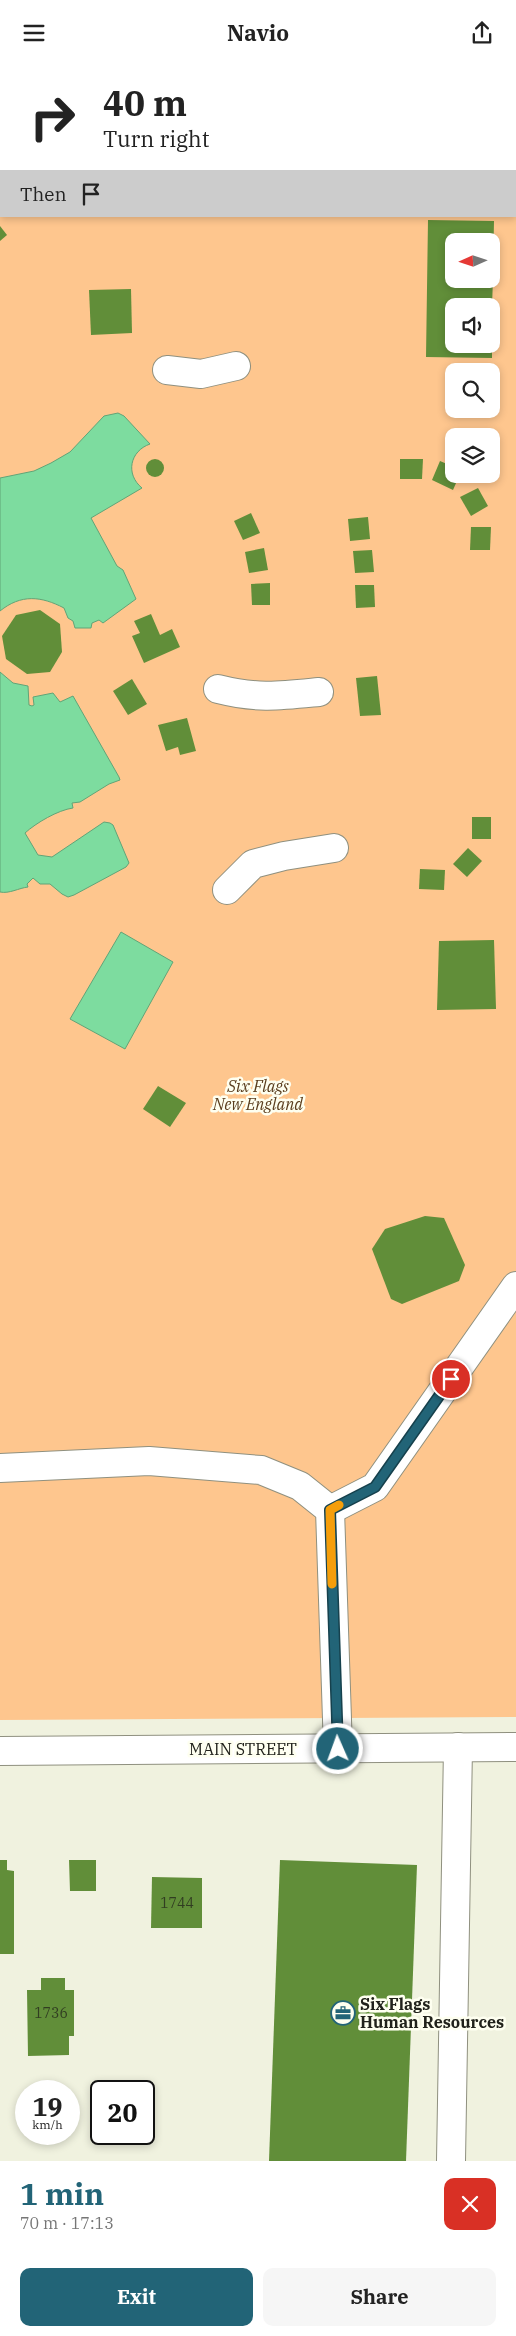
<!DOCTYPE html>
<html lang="en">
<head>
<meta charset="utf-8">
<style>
	body { margin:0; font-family:"IBM Plex Serif",serif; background:#f6f6f6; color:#222; height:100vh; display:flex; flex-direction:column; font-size:19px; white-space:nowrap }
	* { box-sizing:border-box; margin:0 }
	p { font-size:16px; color:#767676 }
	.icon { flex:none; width:28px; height:28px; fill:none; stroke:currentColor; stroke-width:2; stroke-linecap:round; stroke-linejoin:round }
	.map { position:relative; height:2096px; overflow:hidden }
	.sheet { display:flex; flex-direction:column; background:#fff; flex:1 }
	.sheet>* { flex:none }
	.top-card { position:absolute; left:0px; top:0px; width:516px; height:152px; box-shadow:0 2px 8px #0003; background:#fff; color:#222; overflow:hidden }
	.needle { width:32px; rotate:267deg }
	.buttons { position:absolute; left:445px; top:168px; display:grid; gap:10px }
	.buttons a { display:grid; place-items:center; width:55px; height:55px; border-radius:10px; background:#fff; box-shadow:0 2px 8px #0003; font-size:25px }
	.speed { position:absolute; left:15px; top:2015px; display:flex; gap:10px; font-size:25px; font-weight:700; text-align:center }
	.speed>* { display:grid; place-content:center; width:65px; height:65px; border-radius:50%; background:#fff; box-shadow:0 2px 8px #0003; line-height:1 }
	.speed small { font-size:12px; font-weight:400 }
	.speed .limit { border:2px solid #111; border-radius:8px; background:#fff; color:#111 }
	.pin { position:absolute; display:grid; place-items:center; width:42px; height:42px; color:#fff; margin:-21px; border:2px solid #fff; border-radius:50%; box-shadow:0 1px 5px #0007 }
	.me { position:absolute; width:55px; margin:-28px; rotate:358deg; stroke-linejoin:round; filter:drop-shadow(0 0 4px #0008) }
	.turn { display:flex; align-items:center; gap:18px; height:105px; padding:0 20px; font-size:22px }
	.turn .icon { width:65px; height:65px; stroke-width:2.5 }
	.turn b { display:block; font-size:35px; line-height:42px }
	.then { display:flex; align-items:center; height:48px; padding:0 20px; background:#0003; gap:10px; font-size:19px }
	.round { display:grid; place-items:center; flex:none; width:52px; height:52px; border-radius:10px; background:#f6f6f6 }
	.head { display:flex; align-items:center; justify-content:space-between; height:85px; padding:0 20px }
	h1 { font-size:30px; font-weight:700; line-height:38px; color:#226477 }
	.primary-button { display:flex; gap:10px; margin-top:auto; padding:10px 20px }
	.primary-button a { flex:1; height:58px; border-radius:10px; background:#226477; color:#fff; font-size:20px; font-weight:700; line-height:58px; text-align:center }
	.primary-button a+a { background:#f6f6f6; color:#222 }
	header { display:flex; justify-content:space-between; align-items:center; height:65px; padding:0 20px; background:#fff; font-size:22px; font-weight:700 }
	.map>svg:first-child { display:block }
	.green { fill:#fec68e; fill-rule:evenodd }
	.water { fill:#7ddc9f; stroke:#61a477 }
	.building { fill:#618e39 }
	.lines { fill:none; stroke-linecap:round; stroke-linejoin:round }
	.minor-casing { stroke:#8f907f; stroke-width:30 }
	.major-casing { stroke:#8f907f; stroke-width:30 }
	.minor { stroke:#fff; stroke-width:28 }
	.major { stroke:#fff; stroke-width:28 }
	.route-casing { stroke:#16414d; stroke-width:12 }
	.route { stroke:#226477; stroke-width:9 }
	.slow { stroke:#f59e0b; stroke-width:9 }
	.labels { text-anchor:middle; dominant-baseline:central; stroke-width:5; stroke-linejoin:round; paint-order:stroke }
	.number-label { font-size:14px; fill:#313d22 }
	.park-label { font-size:16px; font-style:italic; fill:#5a3d1d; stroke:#fefff0 }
	.street-label { font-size:16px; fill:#21221b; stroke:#fefff0 }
	.poi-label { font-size:16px; font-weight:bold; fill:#21221b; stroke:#fefff0; text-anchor:start }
</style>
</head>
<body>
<header><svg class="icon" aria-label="menu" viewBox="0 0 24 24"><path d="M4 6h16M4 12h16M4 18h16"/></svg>Navio<svg class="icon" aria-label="share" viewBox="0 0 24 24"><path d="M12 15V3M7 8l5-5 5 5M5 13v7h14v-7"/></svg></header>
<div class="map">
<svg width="516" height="2096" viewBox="0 0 516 2096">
	<rect width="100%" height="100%" fill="#f0f2df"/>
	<path class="green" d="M0 0H516V1652L0 1655ZM1 1H515V151H1ZM454 176H491V214H454ZM454 241H491V279H454ZM454 306H491V344H454ZM454 371H491V409H454Z"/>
	<g class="water">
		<path d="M118 348 124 351 150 379C130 386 125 409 142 423L91 453 117 501 123 505 136 534 103 558 99 555 92 558 91 563H75L73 556 68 553 64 543C41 531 21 529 0 546V413L34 406 51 398 70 387 104 351Z"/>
		<path d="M0 607 13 618 28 621 29 640 32 641 34 640 33 632 53 628 60 637 73 631 119 712 120 715 109 719 80 737 72 738 73 743C58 745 36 758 25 768L38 790 52 792 104 757 110 758 113 760 129 798 126 802 74 830 68 832 62 829 50 819H40L33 813 27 819 28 822C19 823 9 829 0 827Z"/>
		<path d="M121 867 173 897 125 984 70 954Z"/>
	</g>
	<g class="building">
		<path d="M428 155 494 156 493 207H491V176H454V214H493L492 241H454V279H492V293L426 292Z"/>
		<path d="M0 161 7 170 0 176Z"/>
		<path d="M131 224 132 268 91 270 89 225Z"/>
		<circle cx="155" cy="403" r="9"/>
		<path d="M400 394H423L422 414H400Z"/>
		<path d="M440 396 454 402V409H460L453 425 432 415Z"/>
		<path d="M478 423 488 441 471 451 460 432Z"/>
		<path d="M251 448 260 468 243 475 234 456Z"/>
		<path d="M368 452 370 474 350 476 348 454Z"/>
		<path d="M471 462H491L490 485H470Z"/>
		<path d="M264 483 268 505 249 508 245 487Z"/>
		<path d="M372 485 374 507 355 508 353 486Z"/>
		<path d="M270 518V540H252L251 519Z"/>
		<path d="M355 520H374L375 542 356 543Z"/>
		<path d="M40 545 60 559 62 587 50 607 27 609 6 594 2 571 16 550Z"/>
		<path d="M151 549 160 570 172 564 180 582 144 598 132 571 140 568 134 556Z"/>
		<path d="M377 611 381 650 360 651 356 613Z"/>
		<path d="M132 614 147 639 128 650 113 626Z"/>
		<path d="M187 653 196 686 180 690 178 682 166 686 158 660Z"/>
		<rect x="472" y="752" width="19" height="22"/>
		<path d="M468 783 482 796 467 812 453 799Z"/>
		<path d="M420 804 445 805 444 825 419 824Z"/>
		<path d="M494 875 496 944 437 945 439 876Z"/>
		<path d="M158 1021 186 1038 170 1062 143 1044Z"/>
		<path d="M425 1151 444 1153 465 1200 459 1216 402 1239 391 1234 372 1184 385 1164Z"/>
		<path d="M0 1795H7V1805L14 1806V1889H0Z"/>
		<path d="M69 1795H96V1826H70Z"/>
		<path d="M280 1795 417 1800 406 2096H269Z"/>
		<path d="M152 1812 202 1813V1863H151Z"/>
		<path d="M41 1913H65V1925H74V1971H69V1990L28 1991 27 1925H41Z"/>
	</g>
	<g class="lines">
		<g class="minor-casing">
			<g id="minor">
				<path d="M28 1 29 0"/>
				<path d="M315 1V0"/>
				<path d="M0 36 1 34"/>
				<path d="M167 305 201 309 236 301"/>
				<path d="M218 624C258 634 279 631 319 627"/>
				<path d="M227 825 253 799 284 791 334 783"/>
				<path d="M0 1403 149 1396 261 1405 300 1421 330 1445 338 1684"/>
				<path d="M330 1445 375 1422 516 1221"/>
				<path d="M451 2096 458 1682"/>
			</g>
		</g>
		<g class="major-casing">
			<path id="major" d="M0 1686 516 1682"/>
		</g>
		<use href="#minor" class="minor"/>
		<use href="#major" class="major"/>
	</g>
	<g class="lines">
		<g class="route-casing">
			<path id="route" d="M338 1684 330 1445 375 1422 451 1314"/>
		</g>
		<use href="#route" class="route"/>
		<path class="slow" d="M332 1519 330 1445 339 1440"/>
	</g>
	<defs>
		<g id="office-ring" transform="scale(1.25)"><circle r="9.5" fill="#fefff0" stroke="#226477" stroke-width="1.5"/><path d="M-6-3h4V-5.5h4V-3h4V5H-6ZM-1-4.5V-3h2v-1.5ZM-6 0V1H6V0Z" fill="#226477"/></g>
	</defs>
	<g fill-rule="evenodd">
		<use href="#office-ring" x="343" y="1948"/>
	</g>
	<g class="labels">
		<g class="number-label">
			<text x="177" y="1838">1744</text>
			<text x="51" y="1948">1736</text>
		</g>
		<g class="park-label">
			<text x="258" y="1021">Six Flags<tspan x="258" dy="18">New England</tspan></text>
		</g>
		<g class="street-label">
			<text x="243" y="1684">MAIN STREET</text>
		</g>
		<g class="poi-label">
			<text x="360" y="1939">Six Flags<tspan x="360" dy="18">Human Resources</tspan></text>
		</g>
	</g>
</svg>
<div class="buttons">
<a><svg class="needle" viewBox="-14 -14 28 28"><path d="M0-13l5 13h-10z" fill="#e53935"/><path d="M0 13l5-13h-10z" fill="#767676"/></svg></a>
<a><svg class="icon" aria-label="sound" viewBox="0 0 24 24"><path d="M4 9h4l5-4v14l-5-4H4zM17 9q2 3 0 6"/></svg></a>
<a><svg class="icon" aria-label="search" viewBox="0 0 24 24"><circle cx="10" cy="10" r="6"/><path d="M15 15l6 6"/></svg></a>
<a><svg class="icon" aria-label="layers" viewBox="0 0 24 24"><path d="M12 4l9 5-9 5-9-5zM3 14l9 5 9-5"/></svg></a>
</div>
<div class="speed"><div>19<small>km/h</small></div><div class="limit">20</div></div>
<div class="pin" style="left:451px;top:1314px;background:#d93025"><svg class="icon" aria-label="arrive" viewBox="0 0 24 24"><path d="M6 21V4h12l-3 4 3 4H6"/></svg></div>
<svg class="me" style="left:338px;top:1684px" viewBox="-20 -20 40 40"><circle r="17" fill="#226477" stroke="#fff" stroke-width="3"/><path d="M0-11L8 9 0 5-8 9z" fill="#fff"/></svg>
<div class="top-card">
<div class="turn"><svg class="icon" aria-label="right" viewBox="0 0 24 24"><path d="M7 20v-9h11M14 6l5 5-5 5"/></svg><div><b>40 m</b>Turn right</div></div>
<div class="then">Then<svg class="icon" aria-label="arrive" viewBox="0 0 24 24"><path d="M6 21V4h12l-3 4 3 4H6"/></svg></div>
</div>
</div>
<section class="sheet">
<div class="head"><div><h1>1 min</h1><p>70 m · 17:13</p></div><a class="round" style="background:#d93025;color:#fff"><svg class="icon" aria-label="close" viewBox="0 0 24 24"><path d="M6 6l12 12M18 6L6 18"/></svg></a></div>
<div class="primary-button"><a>Exit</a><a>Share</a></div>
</section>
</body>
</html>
